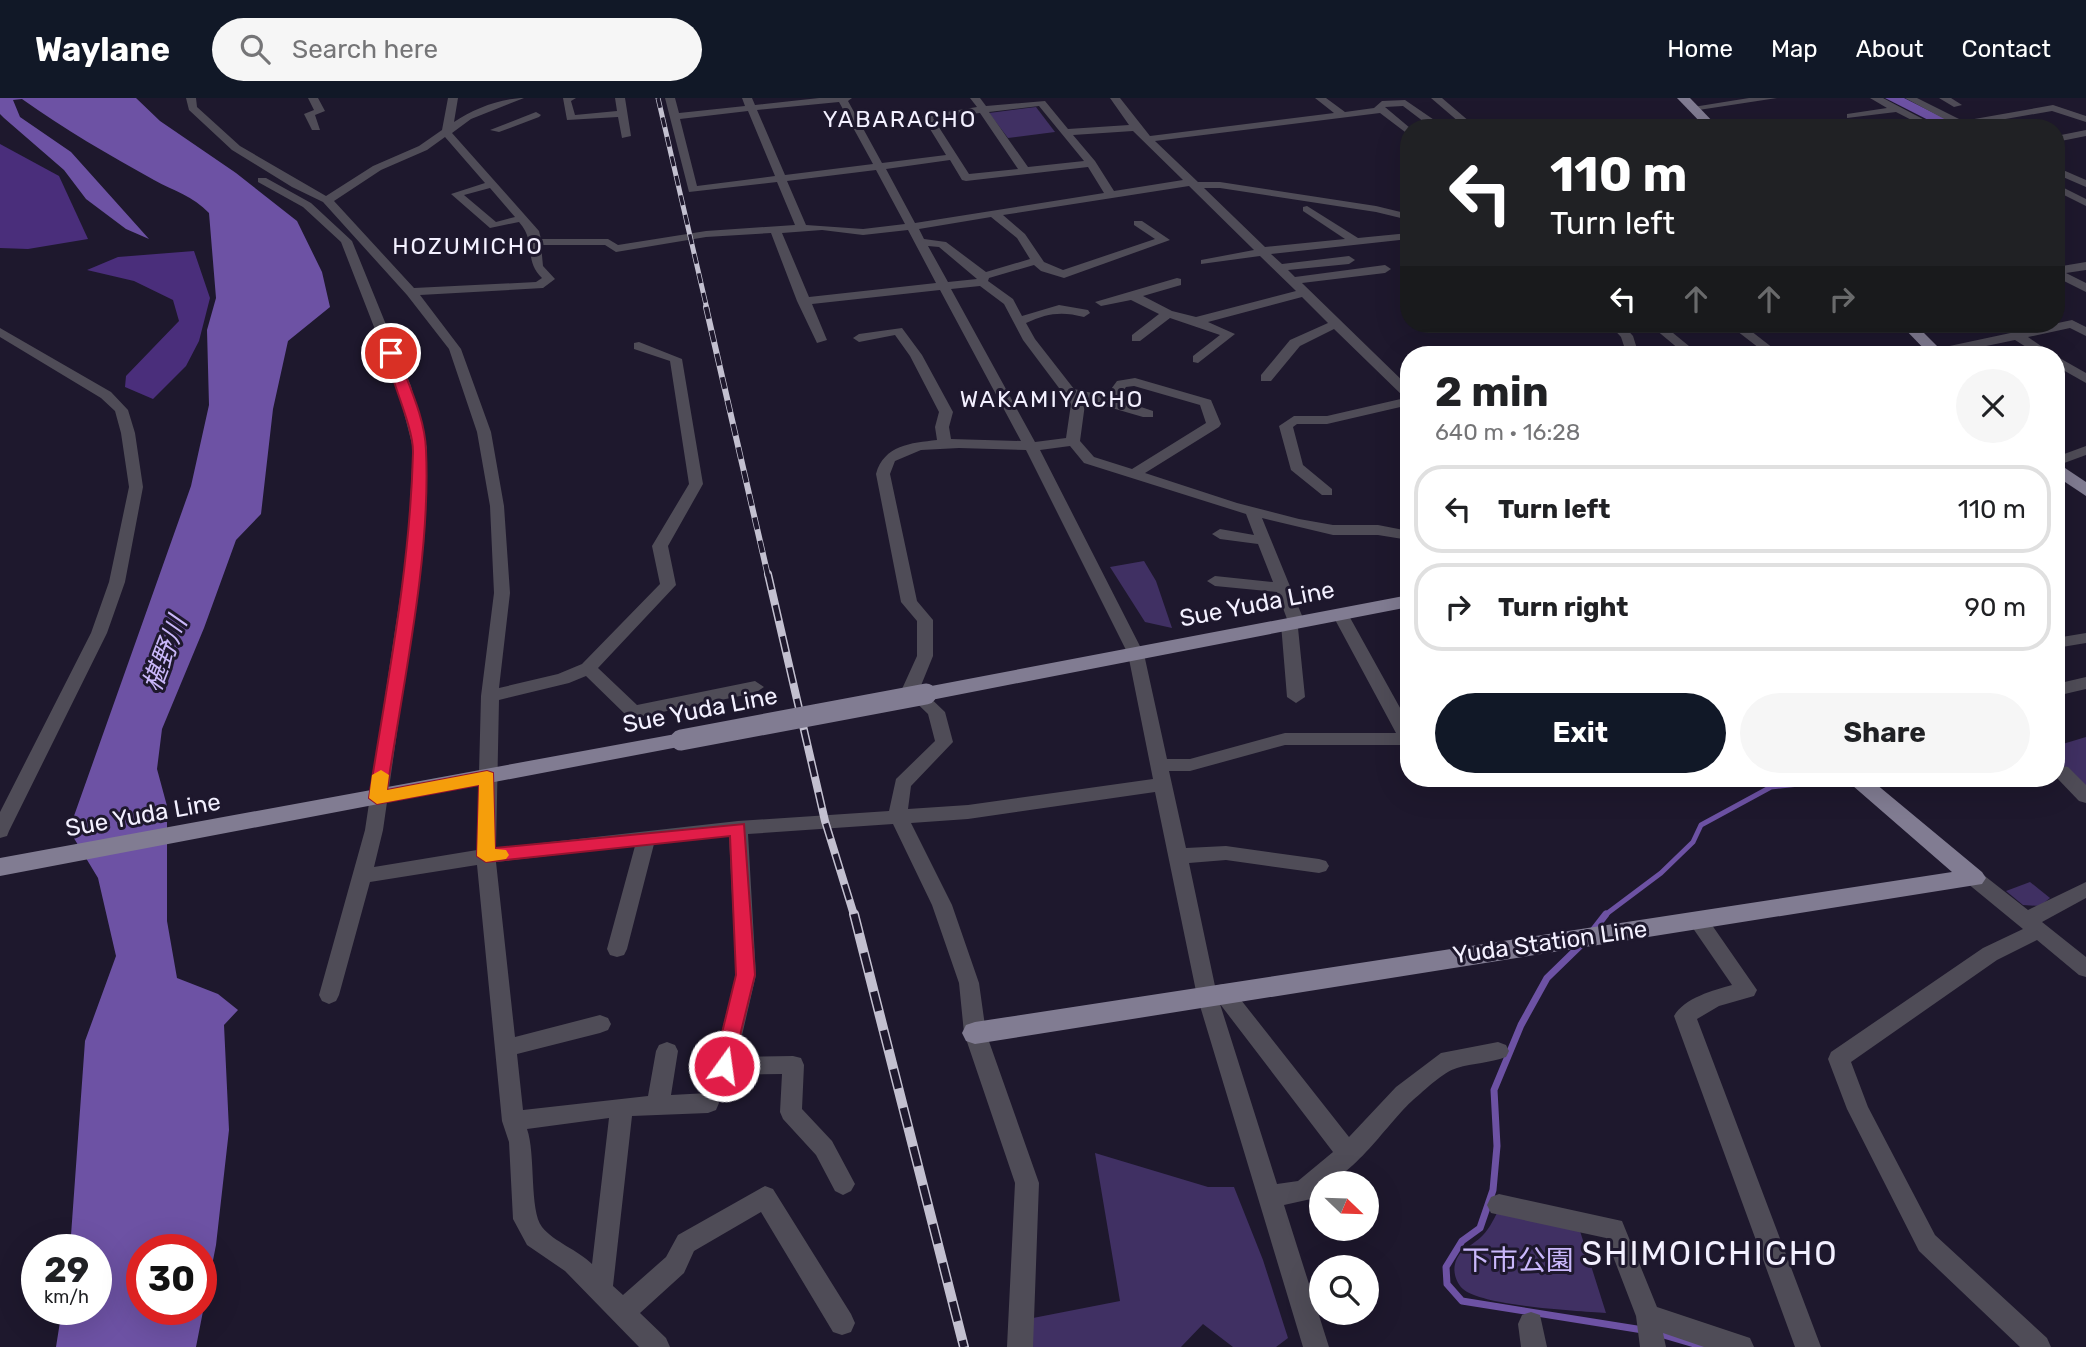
<!DOCTYPE html>
<html lang="en">
<head>
<meta charset="utf-8">
<style>
	body { margin:0; font-family:Rubik,"Noto Sans JP",sans-serif; background:#f6f6f6; color:#202124; height:100vh; display:flex; flex-direction:column; font-size:26px; white-space:nowrap }
	* { box-sizing:border-box; margin:0 }
	p { font-size:23px; color:#757577 }
	.icon { flex:none; width:38px; height:38px; fill:none; stroke:currentColor; stroke-width:2; stroke-linecap:round; stroke-linejoin:round }
	.map { position:relative; flex:1; overflow:hidden }
	.sheet { position:absolute; left:1400px; top:248px; width:665px; height:441px; display:flex; flex-direction:column; background:#fff; border-radius:28px; box-shadow:0 7px 28px #0002 }
	.sheet>* { flex:none }
	.hud { position:absolute; left:1400px; top:21px; width:665px; height:214px; border-radius:28px; box-shadow:0 7px 28px #0002; background:#202124; color:#fff; overflow:hidden }
	.needle { width:46px; rotate:113deg }
	.controls { position:absolute; left:1309px; top:1073px; display:grid; gap:14px }
	.controls a { display:grid; place-items:center; width:70px; height:70px; border-radius:50%; background:#fff; box-shadow:0 7px 28px #0002; font-size:35px }
	.speed { position:absolute; left:21px; top:1136px; display:flex; gap:14px; font-size:35px; font-weight:700; text-align:center }
	.speed>* { display:grid; place-content:center; width:91px; height:91px; border-radius:50%; background:#fff; box-shadow:0 7px 28px #0002; line-height:1 }
	.speed small { font-size:18px; font-weight:400 }
	.speed .limit { border:10px solid #d22; background:#fff; color:#111 }
	.pin { position:absolute; display:grid; place-items:center; width:60px; height:60px; color:#fff; margin:-30px; border:4px solid #fff; border-radius:50%; box-shadow:0 2px 7px #0007 }
	.me { position:absolute; width:77px; margin:-38px; rotate:14deg; stroke-linejoin:round; filter:drop-shadow(0 0 5px #0008) }
	.turn { display:flex; align-items:center; gap:24px; height:147px; padding:0 35px; font-size:32px }
	.turn .icon { width:91px; height:91px; stroke-width:2.5 }
	.turn b { display:block; font-size:49px; line-height:60px }
	.lanes { display:flex; align-items:center; height:66px; padding:0 35px; background:#0003; justify-content:center; gap:35px; direction:ltr }
	.lanes .off { opacity:.35 }
	.round { display:grid; place-items:center; flex:none; width:74px; height:74px; border-radius:37px; background:#f6f6f6 }
	.overview { display:flex; align-items:center; justify-content:space-between; height:119px; padding:0 35px }
	h1 { font-size:42px; font-weight:700; line-height:52px }
	.cta { display:flex; gap:14px; margin-top:auto; padding:14px 35px }
	.cta a { flex:1; height:80px; border-radius:42px; background:#111827; color:#fff; font-size:28px; font-weight:700; line-height:80px; text-align:center }
	.cta a+a { background:#f6f6f6; color:#202124 }
	ul { padding:0; list-style:none }
	li { display:flex; align-items:center; gap:21px; height:88px; margin:0 14px 10px; padding:0 21px; border:4px solid #e0e0e0; border-radius:28px }
	li div { flex:1 }
	li b { display:block; font-size:26px }
	li em { font-style:normal }
	header { display:flex; align-items:center; gap:42px; box-sizing:border-box; height:98px; padding:0 35px; background:#111827; color:#fff }
	header strong { font-size:33px }
	nav { display:flex; gap:38px; margin-inline-start:auto; font-size:24px }
	.search { width:490px; height:63px; background:#f6f6f6; display:flex; align-items:center; gap:18px; box-sizing:border-box; padding:0 24px; border-radius:38px; color:#757577; font-size:26px }
	.map>svg:first-child { display:block }
	.green { fill:#403063 }
	.forest { fill:#4a2e7b }
	.water { fill:#6d52a4; fill-rule:evenodd }
	.lines { fill:none; stroke-linecap:round; stroke-linejoin:round }
	.stream-far1 { stroke:#6d52a4; stroke-width:5 }
	.stream { stroke:#6d52a4; stroke-width:7 }
	.minor { fill:#4f4c57; fill-rule:evenodd }
	.major { fill:#817c92; fill-rule:evenodd }
	.rail-far3-casing { stroke:#c3c0d0; stroke-width:5 }
	.rail-far2-casing { stroke:#c3c0d0; stroke-width:6 }
	.rail-far1-casing { stroke:#c3c0d0; stroke-width:8 }
	.rail-casing { stroke:#c3c0d0; stroke-width:10 }
	.rail-far3 { stroke:#1e182d; stroke-width:3.5; stroke-dasharray:10; stroke-linecap:butt }
	.rail-far2 { stroke:#1e182d; stroke-width:4.5; stroke-dasharray:12; stroke-linecap:butt }
	.rail-far1 { stroke:#1e182d; stroke-width:5; stroke-dasharray:16; stroke-linecap:butt }
	.rail { stroke:#1e182d; stroke-width:7; stroke-dasharray:20; stroke-linecap:butt }
	.major-bridge { stroke:#817c92; stroke-width:21 }
	.route { fill:#e11d48; stroke:#92132f; stroke-width:2 }
	.slow { fill:#f59e0b }
	.labels { text-anchor:middle; dominant-baseline:central; stroke-width:6; stroke-linejoin:round; paint-order:stroke }
	.far-quarter-label { font-size:23px; letter-spacing:2px; fill:#f3f0ff; stroke:#1e182d }
	.street-label { font-size:24px; fill:#f3f0ff; stroke:#1e182d }
	.water-label { font-size:26px; font-style:italic; fill:#cab8fa; stroke:#1e182d }
	.near-park-label { font-size:28px; fill:#cab8fb; stroke:#1e182d }
	.near-quarter-label { font-size:33px; letter-spacing:2px; fill:#f3f0ff; stroke:#1e182d }
</style>
</head>
<body>
<header>
<strong>Waylane</strong>
<div class="search"><svg class="icon" aria-label="search" viewBox="0 0 24 24"><circle cx="10" cy="10" r="6"/><path d="M15 15l6 6"/></svg>Search here</div>
<nav><a>Home</a><a>Map</a><a>About</a><a>Contact</a></nav>
</header>
<div class="map">
<svg width="2086" height="1249" viewBox="0 0 2086 1249">
	<rect width="100%" height="100%" fill="#1e182d"/>
	<g class="green">
		<path d="M1036 9 1055 34 1008 40 989 15Z"/>
		<path d="M1144 463 1156 483 1172 530 1145 524 1110 469Z"/>
		<path d="M2086 639V691L2056 664V648Z"/>
		<path d="M2030 784 2050 800 2040 808 2023 807 2006 793Z"/>
		<path d="M1095 1055 1208 1089H1234L1263 1162 1288 1240 1276 1249H1233L1203 1226 1181 1249H1033V1220L1120 1203Z"/>
		<path d="M1498 1113 1580 1133 1606 1215C1577 1213 1482 1208 1463 1191 1456 1185 1453 1174 1455 1166 1459 1151 1469 1150 1480 1140 1488 1133 1493 1123 1498 1113Z"/>
	</g>
	<g class="forest">
		<path d="M0 46 59 78 88 141 28 151 0 150Z"/>
		<path d="M194 153 210 200 199 243 186 268 153 301 125 289 126 278 179 223 173 202 134 183 87 172 118 159Z"/>
	</g>
	<g class="water">
		<path d="M0 0H136L160 23 236 75 297 123 322 174 330 209 288 243 273 311 261 416 236 442 204 530 162 631 157 671 167 708V823L177 880 218 896 238 912 224 927 229 1032 216 1147 196 1249H56L62 1211H96V1152L70 1151 85 943 116 858 98 780 69 732 191 388 209 307 207 232 216 200 209 115C193 98 174 93 154 82 109 57 64 31 22 1L13 2 20 19 71 54 149 141 126 131 86 101 64 72 4 20 0 16ZM142 1152H201V1211H142Z"/>
		<path d="M1885 0H1904L1964 30H1944Z"/>
	</g>
	<g class="lines">
		<path class="stream-far1" d="M1605 817 1661 775 1693 744 1701 727 1771 689 1799 686 1808 681"/>
		<g class="stream">
			<path d="M1592 834 1606 816"/>
			<path d="M1584 844 1547 880 1521 927 1494 992 1497 1048 1493 1092 1480 1130 1462 1143 1446 1169 1447 1186 1462 1203 1643 1232"/>
			<path d="M1660 1236 1705 1249"/>
		</g>
		<g class="minor">
			<path d="M186 0H196L197 9 240 48 326 98 373 68 419 48 442 32 448 0H458L454 24C473 11 501 0 524 0L471 21 452 35 539 133 541 141H608L618 147 706 133 795 127 777 84 689 94 665 0H675L679 15 745 8 742 0H752L755 7 819 0H852L848 3 882 65 946 57 922 18 977 9 970 0H980L986 8 1045 3 1068 31 1129 27 1110 0H1120L1150 38 1334 15 1315 0H1326L1345 14 1374 10 1382 3 1405 2 1443 28 1444 30H1432L1403 8 1385 9 1410 30 1409 37 1380 15 1155 43 1198 84H1220L1376 108 1409 116V122L1376 114 1220 90H1204L1265 149 1345 141 1303 113V109L1307 108 1358 140 1409 135V141L1271 156 1282 166 1349 158 1355 162 1349 166 1288 172 1295 179 1385 167 1391 171 1385 175 1302 185 1409 289V307L1327 326H1297L1293 329 1303 367 1332 391V397H1322L1291 372 1279 328 1294 318H1327L1405 300 1334 231 1300 248 1271 283H1261V277L1290 242 1328 225 1302 199 1208 224 1235 236 1198 265 1193 264V258L1220 237 1170 220 1140 243H1132V237L1159 216 1131 202 1101 208 1095 204 1177 180 1181 181V187L1143 198 1172 213 1196 219 1296 193 1260 158 1201 166V162L1254 152 1189 88 1003 117 1025 136 1044 164 1063 172 1155 141 1134 127V123H1142L1170 142 1064 180 1041 173 1034 167 989 180 988 183 1013 201 1022 218 1059 207 1088 212 1090 215 1084 219C1062 213 1047 215 1026 225L1035 241 1074 291 1106 298 1117 283 1135 280 1211 302 1221 326 1219 329 1145 375 1237 405 1299 421 1333 427H1378L1409 433V442L1378 437H1333L1262 420 1305 525 1298 530 1305 599 1296 605 1287 599 1281 526 1287 521 1277 494 1215 488 1207 483 1215 478 1273 484 1258 446 1220 441 1212 436 1220 431 1254 437 1246 416 1084 365 1070 348 1040 352 1144 556 1167 661H1190L1285 635H1396L1332 516 1340 511 1348 516 1409 626V647H1285L1190 673H1169L1186 750 1226 748 1319 761 1326 763 1329 768 1326 773 1319 775 1226 762 1189 765 1215 888 1223 886 1230 888 1349 1039 1396 989 1441 955 1498 944 1506 947 1509 953 1506 959C1490 965 1473 965 1457 970 1443 974 1425 992 1413 1002 1391 1021 1349 1085 1321 1085V1092L1311 1101 1284 1107 1329 1249H1303L1197 898 1155 694 968 721 911 725 952 807 979 885 986 935 1039 1085 1033 1249H1007L1015 1085 964 935 959 885 932 807 893 726 748 736 756 877 737 959 793 958 801 960 804 967 802 1011 832 1043 855 1086 851 1093 843 1097 835 1093 816 1057 783 1021 780 1014 782 976 724 977 716 975 713 968 736 877 729 738 654 746 627 851 624 857 617 859 610 857 607 851 635 748 496 764 515 939 600 917 608 920 611 926 608 932 600 935 517 956 523 1012 648 998 656 953 659 947 667 944 675 947 678 953 671 997 708 995 716 998 719 1005 716 1012 708 1015 632 1018 613 1188 623 1197 666 1159 678 1137 765 1088 773 1091 851 1216 855 1225 851 1234 842 1237 833 1234 761 1114 694 1153 684 1175 640 1215 666 1240 670 1249H639L565 1173 527 1147 513 1121 509 1044 502 1023 477 767 370 784 339 897 336 903 329 906 322 903 319 897 365 732 408 446 413 350 397 288 341 144 303 109 258 84V80H266L311 105 352 143 411 288 427 350 424 446 383 732 374 769 477 752 481 598 494 495 490 408 477 334 449 251 407 197 323 104 292 89 232 52 189 12ZM839 4 873 66 785 77 757 12ZM1039 8 1084 63 1028 69 989 14ZM748 13 775 78 697 88 680 21ZM980 15 1018 71 969 76 933 20ZM1133 33 1183 82 1114 93 1095 63 1073 37ZM445 39 485 85 451 96 490 130 519 124C537 144 523 162 542 180L536 184 414 190 334 103 381 72 427 52ZM950 62 962 82 966 83 1088 69 1104 95 915 125 886 71ZM876 72 905 126 863 131 806 127 787 83ZM490 90 515 119 496 124 464 97ZM991 119 1017 140 1030 161 986 174 946 144 924 141 919 131ZM822 132 863 137 908 132 936 185 809 199 782 135ZM771 135 797 203 817 245 827 242 812 206 940 192 1021 343 951 341 949 329 953 314 922 257 902 230 859 236 853 240 859 244 895 237 910 258 939 314 935 329 937 342C911 345 884 347 876 376L901 504 917 523V558L902 591 928 616 935 643 896 681 889 713 738 723 496 750 499 602 569 585 586 578 627 618 633 620 755 595 764 589 755 583 637 607 598 570 676 487 668 448 703 386 682 261 639 244 634 245V251L670 263 689 386 652 448 660 486 582 566 558 576 499 590 510 495 504 408 491 334 461 251 420 197 543 190 555 181 543 168 541 147H605L616 154 706 139ZM928 148 939 149 977 181 948 184ZM980 188 1004 206 1023 242 1071 306 1066 340 1035 344 951 191ZM1134 288 1200 307 1206 325 1132 371 1094 359 1080 343 1085 306 1081 301 1143 319H1153V313L1117 301 1126 289ZM959 350 1026 352 1128 556 1153 681 968 707 908 711 911 688 953 644 945 614 920 590 933 558V522L917 503 890 376 895 363 921 352ZM1220 906 1333 1054 1298 1083 1277 1086ZM609 1020 592 1166C578 1152 554 1144 542 1129 529 1112 536 1056 527 1031Z"/>
			<path d="M308 0H318L325 13 315 17 320 32H312L304 16 314 12Z"/>
			<path d="M563 0H576L571 3 575 17 617 13 615 0H625L631 38 622 40 618 19 567 22Z"/>
			<path d="M1431 0H1442L1477 30H1466Z"/>
			<path d="M1749 0H1777L1692 13 1687 10Z"/>
			<path d="M1870 0H1883L1940 30H1927L1896 14 1847 20V16L1887 10Z"/>
			<path d="M1905 0H1917L1963 23 2053 7 2086 18V24L2052 13 1971 27 1974 30H1961Z"/>
			<path d="M1939 0H1951L1962 7 1954 9Z"/>
			<path d="M536 14 541 17 539 19 499 34 490 32Z"/>
			<path d="M2086 32V38L2056 44V38Z"/>
			<path d="M2056 69 2086 82V89L2056 76Z"/>
			<path d="M2056 86 2086 101V108L2056 93Z"/>
			<path d="M2086 164V172L2066 175 2086 185V194L2056 179V169Z"/>
			<path d="M2072 222 2086 229V238L2070 230 2028 239 2054 257H2039L2015 242 1943 257H1920L1926 253Z"/>
			<path d="M1609 226H1622L1633 238 1639 257H1627L1621 239Z"/>
			<path d="M1649 226H1662L1700 257H1686Z"/>
			<path d="M1728 226H1742L1782 257H1768Z"/>
			<path d="M0 230 111 294 128 312 135 335 143 389 125 484 107 535 9 733 7 738 0 740V714L91 535 109 484 129 389 121 335 115 313 101 300 0 239Z"/>
			<path d="M2056 258 2086 275V285L2056 268Z"/>
			<path d="M2086 348V357L2056 368V359Z"/>
			<path d="M2086 535V545L2056 550V540Z"/>
			<path d="M2086 579V591L2056 598V586Z"/>
			<path d="M2062 668 2068 669 2086 687V705L2079 703 2056 679V669Z"/>
			<path d="M1974 773 1981 775 2028 812 2086 784V800L2042 824 2086 859V879L2079 877 2037 842 1997 862 1851 964 1868 1009 1935 1137 2047 1240 2051 1249H2020L1919 1153 1847 1011 1828 961 1831 954 1983 850 2023 831 1967 785 1964 780 1967 775Z"/>
			<path d="M1698 815 1705 817 1757 892 1754 898 1719 908 1697 921 1821 1249H1795L1674 918C1684 900 1714 892 1732 887L1688 823 1691 817Z"/>
			<path d="M1499 1096 1622 1123 1657 1209 1750 1240 1754 1249H1704L1663 1235 1666 1249H1640L1636 1218 1606 1140 1491 1115 1487 1107 1491 1099Z"/>
			<path d="M1531 1214 1540 1217 1547 1249H1521L1518 1226 1522 1217Z"/>
		</g>
		<g class="major">
			<path d="M1677 0H1690L1719 30H1706Z"/>
			<path d="M1900 226H1915L1946 257H1930Z"/>
			<path d="M2056 364 2086 384V398L2056 378Z"/>
			<path d="M1409 497V509L926 603 916 596 926 589Z"/>
			<path d="M681 635 689 637 692 642 689 647 0 778V760Z"/>
			<path d="M1845 681H1870L1982 774 1986 780 1982 786 975 946 966 943 962 935 966 927 975 924 1952 774Z"/>
		</g>
		<g class="rail-far3-casing">
			<path id="rail-far3" d="M658 0 707 211"/>
		</g>
		<g class="rail-far2-casing">
			<path id="rail-far2" d="M706 209 768 478"/>
		</g>
		<g class="rail-far1-casing">
			<path id="rail-far1" d="M768 476 825 723 854 817"/>
		</g>
		<g class="rail-casing">
			<path id="rail" d="M854 816 964 1249"/>
		</g>
		<use href="#rail-far3" class="rail-far3"/>
		<use href="#rail-far2" class="rail-far2"/>
		<use href="#rail-far1" class="rail-far1"/>
		<use href="#rail" class="rail"/>
		<path class="major-bridge" d="M681 642 926 596"/>
	</g>
	<path class="route" d="M387 252 397 255C408 286 425 319 426 352 431 459 403 585 387 692L487 673 493 675 495 750 744 726 755 877 731 974 724 976 717 974 714 968 736 877 730 738 486 764 477 758 479 687 377 706 369 700C387 585 410 471 413 355 414 326 384 269 387 252Z"/>
	<path class="slow" d="M381 672 389 677 387 692 487 673 493 675 495 751 506 752 509 757 506 761 486 764 477 758 479 687 377 706 369 700 372 677Z"/>
	<g class="labels">
		<g class="far-quarter-label">
			<text x="900" y="21">YABARACHO</text>
			<text x="468" y="148">HOZUMICHO</text>
			<text x="1052" y="301">WAKAMIYACHO</text>
		</g>
		<g class="street-label">
			<text transform="translate(1257 506) rotate(-11)">Sue Yuda Line</text>
			<text transform="translate(700 612) rotate(-11)">Sue Yuda Line</text>
			<text transform="translate(143 717) rotate(-10)">Sue Yuda Line</text>
			<text transform="translate(1550 844) rotate(-8)">Yuda Station Line</text>
		</g>
		<g class="water-label">
			<text transform="translate(165 556) rotate(-69)">椹野川</text>
		</g>
		<g class="near-park-label">
			<text x="1518" y="1162">下市公園</text>
		</g>
		<g class="near-quarter-label">
			<text x="1710" y="1155">SHIMOICHICHO</text>
		</g>
	</g>
</svg>
<div class="controls">
<a><svg class="needle" viewBox="-14 -14 28 28"><path d="M0-13l5 13h-10z" fill="#e53935"/><path d="M0 13l5-13h-10z" fill="#757577"/></svg></a>
<a><svg class="icon" aria-label="search" viewBox="0 0 24 24"><circle cx="10" cy="10" r="6"/><path d="M15 15l6 6"/></svg></a>
</div>
<div class="speed"><div>29<small>km/h</small></div><div class="limit">30</div></div>
<div class="pin" style="left:391px;top:255px;background:#d93025"><svg class="icon" aria-label="arrive" viewBox="0 0 24 24"><path d="M6 21V4h12l-3 4 3 4H6"/></svg></div>
<svg class="me" style="left:724px;top:968px" viewBox="-20 -20 40 40"><circle r="17" fill="#e11d48" stroke="#fff" stroke-width="3"/><path d="M0-11L8 9 0 5-8 9z" fill="#fff"/></svg>
<div class="hud">
<div class="turn"><svg class="icon" aria-label="left" viewBox="0 0 24 24"><path d="M17 20v-9H6M10 6l-5 5 5 5"/></svg><div><b>110 m</b>Turn left</div></div>
<div class="lanes"><svg class="icon" aria-label="left" viewBox="0 0 24 24"><path d="M17 20v-9H6M10 6l-5 5 5 5"/></svg><svg class="icon off" aria-label="ahead" viewBox="0 0 24 24"><path d="M12 20V5M6 11l6-6 6 6"/></svg><svg class="icon off" aria-label="ahead" viewBox="0 0 24 24"><path d="M12 20V5M6 11l6-6 6 6"/></svg><svg class="icon off" aria-label="right" viewBox="0 0 24 24"><path d="M7 20v-9h11M14 6l5 5-5 5"/></svg></div>
</div>
<section class="sheet">
<div class="overview"><div><h1>2 min</h1><p>640 m · 16:28</p></div><a class="round"><svg class="icon" aria-label="close" viewBox="0 0 24 24"><path d="M6 6l12 12M18 6L6 18"/></svg></a></div>
<ul>
<li><svg class="icon" aria-label="left" viewBox="0 0 24 24"><path d="M17 20v-9H6M10 6l-5 5 5 5"/></svg><div><b>Turn left</b></div><em>110 m</em></li>
<li><svg class="icon" aria-label="right" viewBox="0 0 24 24"><path d="M7 20v-9h11M14 6l5 5-5 5"/></svg><div><b>Turn right</b></div><em>90 m</em></li>
</ul>
<div class="cta"><a>Exit</a><a>Share</a></div>
</section>
</div>
</body>
</html>
